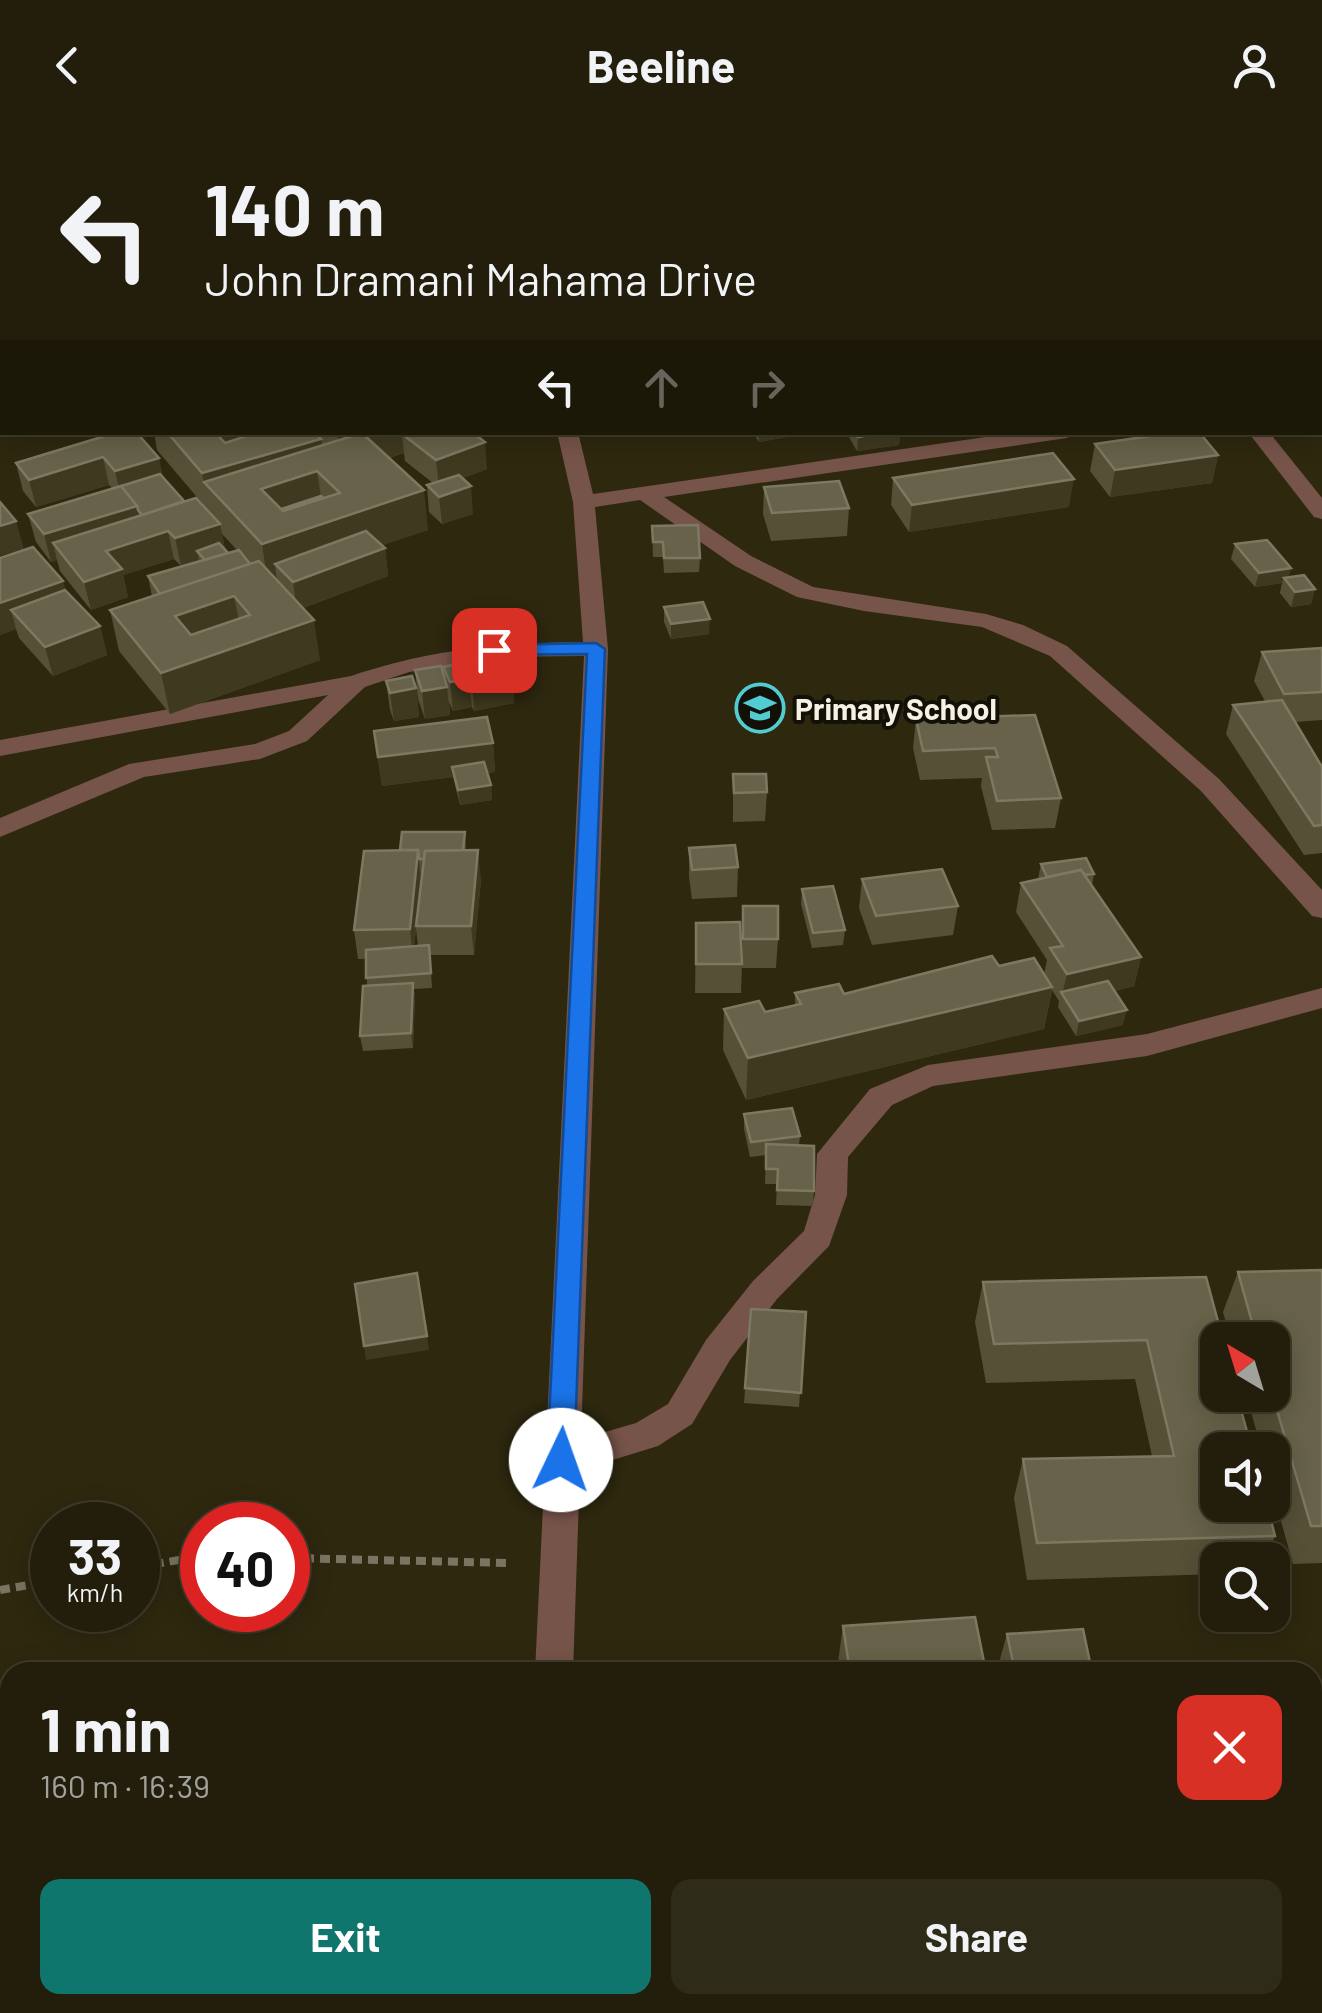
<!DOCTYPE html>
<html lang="en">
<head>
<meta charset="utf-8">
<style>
	body { margin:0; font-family:Barlow,sans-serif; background:#2e2b19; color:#f1f3f6; height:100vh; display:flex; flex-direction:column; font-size:38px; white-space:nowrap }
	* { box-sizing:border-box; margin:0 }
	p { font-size:32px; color:#a2a29d }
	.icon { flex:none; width:55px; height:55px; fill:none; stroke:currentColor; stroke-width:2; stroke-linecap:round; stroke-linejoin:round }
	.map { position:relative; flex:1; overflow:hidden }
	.side { position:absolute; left:0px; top:1532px; width:1322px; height:352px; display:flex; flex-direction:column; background:#221e0b; border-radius:30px 30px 0 0; box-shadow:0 5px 25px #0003,0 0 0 2px #3f3c2c }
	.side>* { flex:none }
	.hud { position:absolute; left:0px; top:0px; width:1322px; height:305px; box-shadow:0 5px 25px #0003,0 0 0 2px #3f3c2c; background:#221e0b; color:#f1f3f6; overflow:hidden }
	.needle { width:65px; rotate:322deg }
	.controls { position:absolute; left:1200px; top:1192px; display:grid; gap:20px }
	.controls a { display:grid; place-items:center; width:90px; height:90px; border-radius:20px; background:#221e0b; box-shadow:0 5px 25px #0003,0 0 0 2px #3f3c2c; font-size:50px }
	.speed { position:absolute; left:30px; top:1372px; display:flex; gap:20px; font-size:50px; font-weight:700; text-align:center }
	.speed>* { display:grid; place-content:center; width:130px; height:130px; border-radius:50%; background:#221e0b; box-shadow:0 5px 25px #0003,0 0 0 2px #3f3c2c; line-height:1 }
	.speed small { font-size:25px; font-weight:400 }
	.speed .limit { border:15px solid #d22; background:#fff; color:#111 }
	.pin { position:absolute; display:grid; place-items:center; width:85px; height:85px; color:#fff; margin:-42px; border-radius:20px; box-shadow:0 5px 15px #0006 }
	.me { position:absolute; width:110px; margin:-55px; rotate:3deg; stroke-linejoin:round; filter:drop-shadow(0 0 8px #0008) }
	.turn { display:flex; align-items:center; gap:35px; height:210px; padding:0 40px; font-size:45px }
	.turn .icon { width:130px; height:130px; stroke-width:2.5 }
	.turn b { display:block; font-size:70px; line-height:85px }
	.lanes { display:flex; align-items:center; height:95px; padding:0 40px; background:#0003; justify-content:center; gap:50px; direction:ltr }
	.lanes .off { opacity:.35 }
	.round { display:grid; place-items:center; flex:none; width:105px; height:105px; border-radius:20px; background:#2e2b19 }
	.summary { display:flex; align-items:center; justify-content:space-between; height:170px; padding:0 40px }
	h1 { font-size:60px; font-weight:700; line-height:75px }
	.primary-button { display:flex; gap:20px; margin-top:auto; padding:20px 40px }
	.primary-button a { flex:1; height:115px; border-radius:20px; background:#0f766e; color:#fff; font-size:40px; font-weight:700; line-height:115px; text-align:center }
	.primary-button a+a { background:#2e2b19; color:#f1f3f6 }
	header { display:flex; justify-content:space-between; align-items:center; height:130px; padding:0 40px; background:#221e0b; font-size:45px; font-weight:700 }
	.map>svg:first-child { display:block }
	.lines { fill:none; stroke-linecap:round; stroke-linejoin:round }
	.path-far1 { stroke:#7a7560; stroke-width:4; stroke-dasharray:5 2.5; stroke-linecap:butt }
	.path { stroke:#7a7560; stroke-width:8; stroke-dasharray:10 6; stroke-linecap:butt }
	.minor { fill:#77544a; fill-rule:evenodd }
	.wall { fill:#565037; fill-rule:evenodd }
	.shaded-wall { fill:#3f391f }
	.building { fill:#676249; stroke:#7d7862; stroke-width:2.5; fill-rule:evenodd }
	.route { fill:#1a73e8; stroke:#114b97; stroke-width:2.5 }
	.labels { text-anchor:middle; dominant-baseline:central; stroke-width:8; stroke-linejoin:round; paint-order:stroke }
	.poi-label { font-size:30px; font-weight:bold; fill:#f5f2e3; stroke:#131107; text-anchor:start }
</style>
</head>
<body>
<header><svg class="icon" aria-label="back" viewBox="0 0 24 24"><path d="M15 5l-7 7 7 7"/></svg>Beeline<svg class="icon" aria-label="person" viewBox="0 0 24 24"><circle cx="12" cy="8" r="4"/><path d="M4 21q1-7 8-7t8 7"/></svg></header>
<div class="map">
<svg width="1322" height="1883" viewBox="0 0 1322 1883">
	<rect width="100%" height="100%" fill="#2e280f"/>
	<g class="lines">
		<path class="path-far1" d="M160 2 166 0"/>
		<g class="path">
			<path d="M288 1428 511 1433"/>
			<path d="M138 1437 202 1426"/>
			<path d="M0 1460 52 1451"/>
		</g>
		<g class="minor">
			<path d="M379 0H396L397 2H380Z"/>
			<path d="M1320 256H1322L1320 269Z"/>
			<path d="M557 302H578L593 364 1020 302H1077L1067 308 664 367 751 426 813 457 986 484 1023 495 1067 516 1219 649 1322 760V788L1312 786 1201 661 1050 526 982 497 864 481 797 467 735 436 640 370 595 377 608 519 581 1309 636 1293 668 1274 706 1210 753 1151 804 1101 815 1065 817 1024 870 959 928 935 1147 904 1322 858V878L1147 926 933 956 892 975 848 1027 847 1065 829 1116 777 1169 730 1230 692 1294 658 1316 580 1340 573 1542H535L584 526 494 527 409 542 365 557 307 611 260 629 144 647 0 707V688L129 634 255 614 289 601 328 565 0 626V610L351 546C432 519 499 513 583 512L573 372Z"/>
			<path d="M1248 302H1269L1322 368V389L1314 387Z"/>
			<rect x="525" y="1875" width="44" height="8"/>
		</g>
	</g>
	<g class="wall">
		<path d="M1092 0H1167V2H1096Z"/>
		<path d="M1168 0H1226L1230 2H1174L1175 1 1171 2Z"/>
		<path d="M1322 180V224L1320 223V188Z"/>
		<path d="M118 302 163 347 184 371 207 379 157 320 154 302H472L487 339 463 348 473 384 442 394 429 382 427 355 433 353 405 331 404 323 389 328 428 400 382 415 385 418 388 446 303 478 320 530 170 584 119 521 110 480 152 466 148 446 199 432V430L181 436 174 429 123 445 128 467 91 480 60 441 57 430 51 432 36 412 28 384 113 359 109 355 36 377 23 361 16 333ZM222 404 237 420 228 423 225 420Z"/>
		<path d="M752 302H814L759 312Z"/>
		<path d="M846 302H900L899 315 857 321Z"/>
		<path d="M1095 314 1218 325 1212 353 1110 367 1090 341Z"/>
		<path d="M893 348 1069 377 909 402 891 375Z"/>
		<path d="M764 357 849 378 847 406 771 411 763 384Z"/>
		<path d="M652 396 700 428 699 442 664 443 663 427H653Z"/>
		<path d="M1235 414 1291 438 1288 448 1315 459 1311 474 1291 477 1280 463 1282 453 1255 457 1231 429Z"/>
		<path d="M0 428 66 461 100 496 107 525 53 546 19 508 16 499 0 505Z"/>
		<path d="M664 477 709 504 671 509 664 492Z"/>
		<path d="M1322 518V590L1295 592 1322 637V723L1304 725 1226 604 1233 575 1265 571 1254 551 1262 522Z"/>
		<path d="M443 537 513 544 514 573 474 581 472 577 453 581 449 572 450 585 425 589 418 569 415 540 444 546Z"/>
		<path d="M386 551 416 558 419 587 394 591 390 580Z"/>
		<path d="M1035 585 1061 668 1055 698 992 700 981 656 982 648 920 650 913 618 916 589Z"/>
		<path d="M374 601 493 613 495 642 487 643 491 655 492 670 460 675 453 647 382 656Z"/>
		<path d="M733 644 767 662 765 691 733 692Z"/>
		<path d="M465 702 466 720 481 749 474 825H430L432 858 414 859 415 868 413 918 363 921 360 906 367 855 366 829H358L354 800 400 720ZM416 799 418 816H414Z"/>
		<path d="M689 718 738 737 737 767 692 769 689 747Z"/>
		<path d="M1041 734 1094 744 1092 756 1141 827 1134 856 1114 861 1123 895 1076 906 1058 877 1059 871 1052 860 1044 899 746 970 723 920 724 879 765 882 795 875V863L844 864 999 836 1044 845 1047 830 1016 782 1021 753 1038 749Z"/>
		<path d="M862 749 958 776 953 805 872 815 859 778Z"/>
		<path d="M802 759 845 800 843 815 812 818 801 774Z"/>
		<path d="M743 776 778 809 776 838H742Z"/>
		<path d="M696 793 742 834 741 863H695Z"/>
		<path d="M744 984 800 1006 799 1015 814 1061 813 1076 776 1075 777 1054H765L766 1025 750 1027 744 999Z"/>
		<path d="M1322 1140V1433L1293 1434 1272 1359V1320H1262L1246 1265H1272V1210H1231L1223 1182 1238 1142Z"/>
		<path d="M1206 1147 1275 1406 1264 1430H1218V1444L1027 1450 1014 1368 1023 1329 1152 1326 1135 1249 986 1253 975 1192 983 1152Z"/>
		<path d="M751 1179 806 1182 799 1277 744 1273Z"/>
		<path d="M843 1496 986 1542H839L838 1532Z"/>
		<path d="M1007 1504 1092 1542H1003L1000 1529Z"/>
		<path d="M805 1875H874L875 1883H806Z"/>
		<path d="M1272 1875H1312L1322 1883H1274Z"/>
	</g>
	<g class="shaded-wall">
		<path d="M970 0H989L969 2Z"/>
		<path d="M1122 0H1167V2H1121Z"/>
		<path d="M2 78V92L0 93V79Z"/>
		<path d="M1320 121H1322V145L1320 146Z"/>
		<path d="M2 237V266H0V238Z"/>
		<path d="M2 278V293L0 294V279Z"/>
		<path d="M209 302H254L257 320 223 331Z"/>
		<path d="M465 302 402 304 404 323 342 342 337 303Z"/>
		<path d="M693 302H716L693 307Z"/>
		<path d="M759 302H814L759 312Z"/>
		<path d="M887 302H900L899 315 857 321 858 307Z"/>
		<path d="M321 309 326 348 317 341 323 380 277 395 204 353 202 343Z"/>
		<path d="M485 312 487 339 439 357 436 330Z"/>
		<path d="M1218 325 1212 353 1110 367 1115 340Z"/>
		<path d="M103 327 109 355 36 377 29 350Z"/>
		<path d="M159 328 165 355 119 358 115 341Z"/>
		<path d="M1074 349 1069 377 909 402 912 375Z"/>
		<path d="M471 356 473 384 442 394 439 367Z"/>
		<path d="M424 360 428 400 288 447 275 434 277 451 268 454 262 414Z"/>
		<path d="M137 376 143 403 53 413 57 430 51 432 44 404Z"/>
		<path d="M16 391 24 419 0 426V396Z"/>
		<path d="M220 394 226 422 197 421 199 430 181 436 175 408Z"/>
		<path d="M168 401 174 429 123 445 128 467 91 480 84 452 106 421Z"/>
		<path d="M385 418 388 446 297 480 293 452Z"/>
		<path d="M1291 438 1287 452 1284 448 1282 453 1255 457 1259 443Z"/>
		<path d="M63 451 71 480H11L16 499 0 505V473Z"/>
		<path d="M1315 459 1311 474 1291 477 1295 462Z"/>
		<path d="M162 466H234L242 506 190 524Z"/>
		<path d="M710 489 709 504 671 509V494Z"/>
		<path d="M314 490 320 530 170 584 161 543Z"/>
		<path d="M100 496 107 525 53 546 45 517Z"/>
		<path d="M513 544 514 573 474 581 472 552Z"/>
		<path d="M469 549 472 577 453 581 450 552Z"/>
		<path d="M447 557 450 585 425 589 422 561Z"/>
		<path d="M416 558 419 587 394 591 390 563Z"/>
		<path d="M493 613 495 642 455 647 452 637 453 647 382 656 378 627Z"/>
		<path d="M491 655 492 670 460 675 458 660Z"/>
		<path d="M418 720 421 749 413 828 410 799Z"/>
		<path d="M478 720 481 749 474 825 471 796Z"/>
		<path d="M1141 827 1134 856 1067 872 1062 865 1067 844Z"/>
		<path d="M413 853 415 868 413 918 411 903Z"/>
		<path d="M1052 857 1044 899 746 970 748 928Z"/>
		<path d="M1127 880 1123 895 1076 906 1079 891Z"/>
		<path d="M427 1206 429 1220 366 1230 364 1216Z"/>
		<rect x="363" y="1875" width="7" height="8"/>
	</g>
	<g class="building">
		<path d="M1193 0H1226L1230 2H1198Z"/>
		<path d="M2 63V78L0 79V64Z"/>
		<rect x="1320" y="100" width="2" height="21"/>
		<path d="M0 209H2V237L0 238Z"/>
		<path d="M2 256V278L0 279V257Z"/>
		<path d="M118 302H136L159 328 115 341 103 327 29 350 16 333Z"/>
		<path d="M167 302H215L225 313 259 302H314L321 309 202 343Z"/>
		<path d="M406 302H472L485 312 436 330 402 304Z"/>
		<path d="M855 302H887L858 307Z"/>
		<path d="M1178 302H1199L1218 325 1115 340 1095 314Z"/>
		<path d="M362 303 424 360 262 414 204 352ZM317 341 340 363 283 381 261 359Z"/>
		<path d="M1053 323 1074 349 912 375 893 348Z"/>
		<path d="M160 344 184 371 142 385 138 380 137 376 121 356 118 357Z"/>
		<path d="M459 345 471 356 439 367 427 355Z"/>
		<path d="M839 351 849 378 772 383 764 357Z"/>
		<path d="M121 356 137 376 44 404 28 384Z"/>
		<path d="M321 366 323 368 283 381 281 379Z"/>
		<path d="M196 368 220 394 175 408 168 401 106 421 122 439 84 452 53 413Z"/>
		<path d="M0 372 16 391 0 396Z"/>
		<path d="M698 395 700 428H664L663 412H653L652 396Z"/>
		<path d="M366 401 385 418 293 452 275 434Z"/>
		<path d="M1267 410 1291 438 1259 443 1235 414Z"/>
		<path d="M219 413 228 423 205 430 197 421Z"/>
		<path d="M33 417 63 451 0 473V428Z"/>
		<path d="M239 420 250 434 160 464 148 446Z"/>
		<path d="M259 431 314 490 161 543 110 480ZM234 466 250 485 191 505 175 486Z"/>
		<path d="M1304 445 1315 459 1295 462 1284 448Z"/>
		<path d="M65 460 100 496 45 517 11 480Z"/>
		<path d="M703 472 710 489 671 494 664 477Z"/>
		<path d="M1322 518V562L1284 564 1262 522Z"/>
		<path d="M503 524 513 544 472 552 469 549 450 552 443 537Z"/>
		<path d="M441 536 447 557 422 561 415 540Z"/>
		<path d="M412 546 416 558 390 563 386 551Z"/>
		<path d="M1282 570 1322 637V695L1314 696 1233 575Z"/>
		<path d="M1035 585 1061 668 997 671 986 627H998L995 618 923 621 916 589Z"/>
		<path d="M487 587 493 613 378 627 374 601Z"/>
		<path d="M484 632 491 655 458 660 452 637Z"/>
		<path d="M733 644H766L767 662 734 663Z"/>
		<path d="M402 702H465L463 720 425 721 424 729H419L418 720H400Z"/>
		<path d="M735 715 738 737 692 740 689 718Z"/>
		<path d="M418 720 410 799 354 800 364 721Z"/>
		<path d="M478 720 471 796H416L425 721Z"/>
		<path d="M1086 728 1094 744 1085 745 1081 740 1047 747 1041 734Z"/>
		<path d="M942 739 958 776 876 786 862 749Z"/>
		<path d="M1081 740 1141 827 1067 844 1050 818 1063 816 1021 753Z"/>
		<path d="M833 756 845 800 813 803 802 759Z"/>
		<rect x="743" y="776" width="35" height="33"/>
		<path d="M740 792 742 834H696V793Z"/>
		<path d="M429 815 431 843 366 848V820Z"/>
		<path d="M992 826 999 836 1034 828 1052 857 748 928 724 879 759 871 765 882 801 874 795 863 839 854 844 864Z"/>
		<path d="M1108 851 1127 880 1079 891 1061 862Z"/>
		<path d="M413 853 411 903 360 906 363 856Z"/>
		<path d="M792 978 800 1006 751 1012 744 984Z"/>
		<path d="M766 1014 814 1016V1061L777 1060 778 1039H766Z"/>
		<path d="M1322 1140V1396H1311L1272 1263V1210H1257L1238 1142Z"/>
		<path d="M417 1143 427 1206 364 1216 355 1154Z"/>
		<path d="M1206 1147 1223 1210H1218V1265H1237L1252 1320H1218V1375H1267L1275 1406 1037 1413 1023 1329 1174 1326 1147 1210 994 1214 983 1152Z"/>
		<path d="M751 1179 806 1182 801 1263 745 1258Z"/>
		<path d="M975 1487 986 1542H850L843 1496Z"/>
		<path d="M1083 1499 1092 1542H1015L1007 1504Z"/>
		<path d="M1312 1821H1322V1883H1293L1291 1875H1312Z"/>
		<path d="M243 1875H363V1883H242Z"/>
		<path d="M810 1875H874L875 1883H811Z"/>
	</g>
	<path class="route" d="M596 513 605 519 574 1330 570 1338 561 1342 551 1338 547 1330 587 524 494 525 484 520 494 515Z"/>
	<defs>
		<g id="school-ring" transform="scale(2.5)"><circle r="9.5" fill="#131107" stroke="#51ccd1" stroke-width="1.5"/><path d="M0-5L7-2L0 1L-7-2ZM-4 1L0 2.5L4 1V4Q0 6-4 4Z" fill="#51ccd1"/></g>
	</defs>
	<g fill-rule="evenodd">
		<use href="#school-ring" x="760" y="578"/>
	</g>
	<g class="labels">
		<g class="poi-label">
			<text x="795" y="578">Primary School</text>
		</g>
	</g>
</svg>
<div class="controls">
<a><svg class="needle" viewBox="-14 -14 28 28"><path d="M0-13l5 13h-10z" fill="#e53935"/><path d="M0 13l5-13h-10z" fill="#a2a29d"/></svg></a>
<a><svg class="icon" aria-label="sound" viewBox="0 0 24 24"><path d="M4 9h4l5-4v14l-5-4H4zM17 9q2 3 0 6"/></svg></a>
<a><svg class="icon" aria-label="search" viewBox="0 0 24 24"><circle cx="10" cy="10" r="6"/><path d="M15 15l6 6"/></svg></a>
</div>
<div class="speed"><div>33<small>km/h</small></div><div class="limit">40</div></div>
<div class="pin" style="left:494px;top:520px;background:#d93025"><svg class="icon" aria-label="arrive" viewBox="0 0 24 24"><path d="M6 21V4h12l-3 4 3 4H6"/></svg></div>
<svg class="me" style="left:561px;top:1330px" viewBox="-20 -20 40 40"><circle r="19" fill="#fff"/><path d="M0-13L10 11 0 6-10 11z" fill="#1a73e8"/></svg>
<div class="hud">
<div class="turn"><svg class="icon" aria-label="left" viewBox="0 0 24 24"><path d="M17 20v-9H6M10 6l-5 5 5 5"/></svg><div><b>140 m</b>John Dramani Mahama Drive</div></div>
<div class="lanes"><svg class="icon" aria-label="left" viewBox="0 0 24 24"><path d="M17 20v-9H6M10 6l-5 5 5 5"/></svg><svg class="icon off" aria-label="ahead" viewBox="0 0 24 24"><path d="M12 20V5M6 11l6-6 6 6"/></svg><svg class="icon off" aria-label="right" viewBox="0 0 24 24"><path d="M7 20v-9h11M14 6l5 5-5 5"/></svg></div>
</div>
<section class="side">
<div class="summary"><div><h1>1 min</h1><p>160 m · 16:39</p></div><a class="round" style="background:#d93025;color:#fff"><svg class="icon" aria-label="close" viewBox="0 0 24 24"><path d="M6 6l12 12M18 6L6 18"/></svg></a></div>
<div class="primary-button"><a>Exit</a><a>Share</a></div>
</section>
</div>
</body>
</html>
